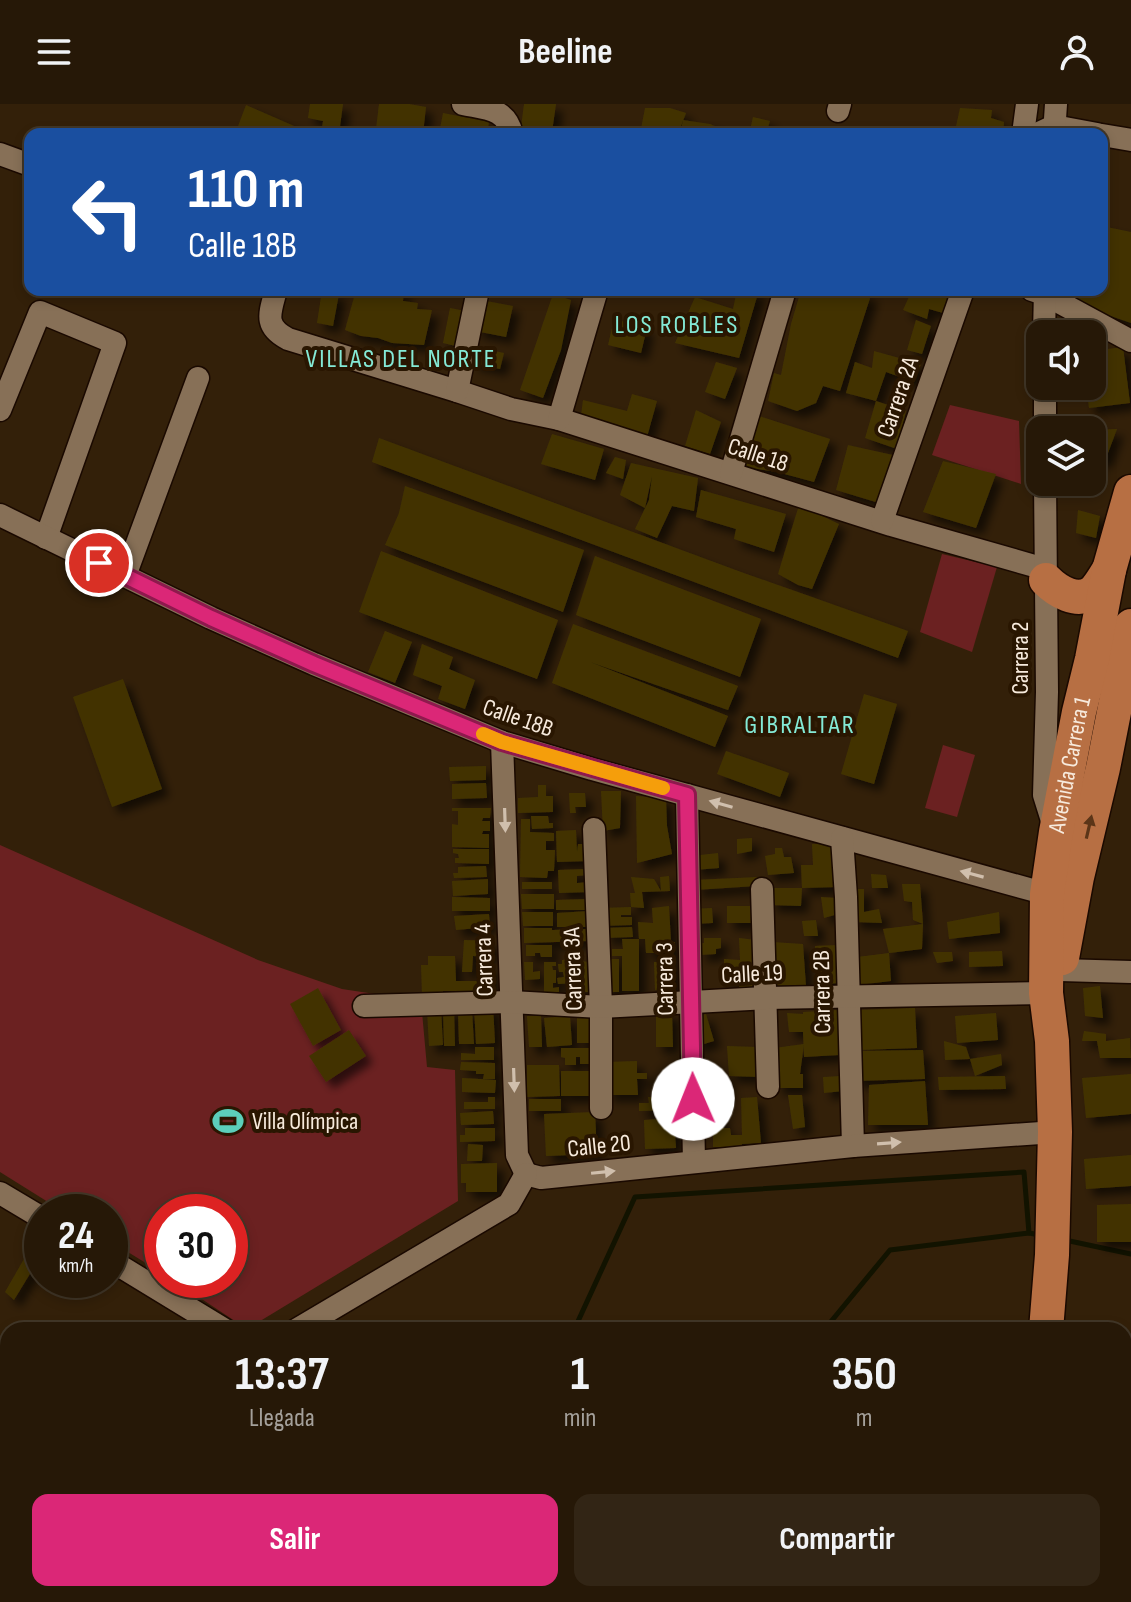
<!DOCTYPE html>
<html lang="es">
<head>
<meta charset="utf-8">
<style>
	body { margin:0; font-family:"Sofia Sans Condensed",sans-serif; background:#322515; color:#f1f3f6; height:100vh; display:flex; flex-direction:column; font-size:30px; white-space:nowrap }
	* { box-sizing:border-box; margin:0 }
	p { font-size:26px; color:#a4a09b }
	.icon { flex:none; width:44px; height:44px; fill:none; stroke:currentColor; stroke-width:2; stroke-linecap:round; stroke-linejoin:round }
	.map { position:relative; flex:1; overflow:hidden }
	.details { position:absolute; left:0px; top:1218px; width:1132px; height:280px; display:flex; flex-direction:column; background:#261807; border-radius:24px 24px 0 0; box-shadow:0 4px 12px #0003,0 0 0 2px #423728 }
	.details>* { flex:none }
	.guide { position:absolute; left:24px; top:24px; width:1084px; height:168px; border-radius:16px; box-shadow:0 4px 12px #0003,0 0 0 2px #423728; background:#1a4fa0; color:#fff; overflow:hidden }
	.controls { position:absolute; left:1026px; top:216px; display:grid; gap:16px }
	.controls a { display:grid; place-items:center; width:80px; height:80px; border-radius:16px; background:#261807; box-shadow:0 4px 12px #0003,0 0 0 2px #423728; font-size:40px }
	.speed { position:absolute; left:24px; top:1090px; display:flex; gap:16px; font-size:40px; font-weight:700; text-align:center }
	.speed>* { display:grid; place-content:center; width:104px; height:104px; border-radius:50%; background:#261807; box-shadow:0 4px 12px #0003,0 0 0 2px #423728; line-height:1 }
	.speed small { font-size:20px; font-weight:400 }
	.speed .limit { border:12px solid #d22; background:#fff; color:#111 }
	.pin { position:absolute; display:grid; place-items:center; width:68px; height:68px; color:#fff; margin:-34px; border:4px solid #fff; border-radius:50%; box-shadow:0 2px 8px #0007 }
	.me { position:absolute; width:88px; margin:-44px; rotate:359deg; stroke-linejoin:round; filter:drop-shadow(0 0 6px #0008) }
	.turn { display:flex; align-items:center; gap:28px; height:168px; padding:0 32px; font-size:36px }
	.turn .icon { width:104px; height:104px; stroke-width:2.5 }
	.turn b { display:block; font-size:56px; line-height:68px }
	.eta { display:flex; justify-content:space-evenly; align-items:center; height:136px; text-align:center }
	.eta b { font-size:48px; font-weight:700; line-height:56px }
	.button { display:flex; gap:16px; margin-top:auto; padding:16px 32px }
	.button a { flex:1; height:92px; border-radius:16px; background:#db2777; color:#fff; font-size:32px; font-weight:700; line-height:92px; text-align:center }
	.button a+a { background:#322515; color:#f1f3f6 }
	header { display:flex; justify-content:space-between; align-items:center; height:104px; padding:0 32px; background:#261807; font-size:36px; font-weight:700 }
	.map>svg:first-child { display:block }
	.green { fill:#6b2121 }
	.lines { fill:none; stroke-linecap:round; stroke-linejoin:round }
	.stream { stroke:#121300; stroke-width:5 }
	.building { fill:#423302; filter:url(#shadow) }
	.minor-casing { stroke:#1a0900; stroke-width:25 }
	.primary-casing { stroke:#1a0900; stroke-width:37 }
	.minor { stroke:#877057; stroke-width:22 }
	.primary { stroke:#b76f43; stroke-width:34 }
	.oneway { fill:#d0bfad }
	.oneway2 { fill:#5b3518 }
	.route-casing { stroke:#8e194d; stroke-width:20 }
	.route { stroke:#db2777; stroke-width:14 }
	.slow { stroke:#f59e0b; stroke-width:14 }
	.labels { text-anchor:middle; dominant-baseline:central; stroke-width:8; stroke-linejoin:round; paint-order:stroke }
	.street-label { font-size:24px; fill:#f7eadc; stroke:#291601 }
	.poi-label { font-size:24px; fill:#f7eadc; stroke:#291601; text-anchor:start }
	.neighbourhood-label { font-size:26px; letter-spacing:2px; fill:#84ead6; stroke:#291601 }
</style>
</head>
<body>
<header><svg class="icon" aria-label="menu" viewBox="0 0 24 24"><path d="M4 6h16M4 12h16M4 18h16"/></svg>Beeline<svg class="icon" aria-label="person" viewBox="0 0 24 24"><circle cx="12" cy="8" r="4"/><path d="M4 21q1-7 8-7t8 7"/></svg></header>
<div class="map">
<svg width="1131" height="1498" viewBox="0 0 1131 1498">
	<defs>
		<filter id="shadow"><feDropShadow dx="7" dy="7" stdDeviation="4" flood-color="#0009"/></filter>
	</defs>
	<rect width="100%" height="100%" fill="#332009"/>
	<g class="green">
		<path d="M950 301 1019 317 1021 380 932 351Z"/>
		<path d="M942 450 997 463 972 548 920 528Z"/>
		<path d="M943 641 975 651 957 713 925 704Z"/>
		<path d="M0 741 258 856 342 885 421 897 427 963 455 966 458 1097 247 1225 173 1176H230V1108H162V1169L110 1137V1108H64L0 1068Z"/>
	</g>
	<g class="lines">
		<g class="stream">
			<path d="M1065 1136 1131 1150"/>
			<path d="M574 1226 635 1093 1024 1068 1029 1129 1040 1131"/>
			<path d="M824 1226 890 1146 1029 1129"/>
			<path d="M449 1498 452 1490"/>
			<path d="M619 1498 625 1490"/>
		</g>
	</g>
	<g class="building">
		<path d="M310 0H343L339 30H321L323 17 308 14Z"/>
		<path d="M379 0H409L426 3 423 30H396L376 25Z"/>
		<path d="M524 0H556L552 28 521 23Z"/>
		<path d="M246 1 301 25 299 30H235Z"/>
		<path d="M645 4H670L686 9 678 30H640Z"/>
		<path d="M960 4 992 6 991 14 1004 18 1003 30H968L955 27Z"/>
		<path d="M443 9 489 18 487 30H439Z"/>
		<path d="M753 13 770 17 766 30H749Z"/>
		<path d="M683 16 710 20 733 30H680Z"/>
		<path d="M1102 122 1131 128V219L1070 198 1072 186H1102Z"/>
		<path d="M322 186 339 190 333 222 317 219Z"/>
		<path d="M356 186 372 190 373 186H404L403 197 418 199 417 205 432 206 424 241 392 239 378 234 361 232 345 226Z"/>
		<path d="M737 186H759L739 254 675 239 695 193 733 205Z"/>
		<path d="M801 186H852L871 191 840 287 823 282 816 299 797 307 768 297 774 269 781 271 791 220Z"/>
		<path d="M912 186H950L943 209 929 205 927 215 903 206Z"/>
		<path d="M553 190 571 196 561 246 543 294 520 286Z"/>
		<path d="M481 196 513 202 506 233 475 227Z"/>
		<path d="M450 204 471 208 464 244 443 239Z"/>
		<path d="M614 215 647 224 641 249 608 241Z"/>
		<path d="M916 216 931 222 922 250 907 246Z"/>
		<path d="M475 243 504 249 500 265 471 259Z"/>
		<path d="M1123 243 1130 299 1089 304 1086 282H1092V247Z"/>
		<path d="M874 247 921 260 914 278 886 268 876 297 846 289 855 258 872 264Z"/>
		<path d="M716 258 737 264 725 295 705 288Z"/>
		<path d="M632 290 657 297 647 333 581 311 583 296 627 307Z"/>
		<path d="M876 297 906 307 897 345 865 334Z"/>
		<path d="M696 306 721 318 710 350 685 342Z"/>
		<path d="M759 312 830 335 814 378 777 368 745 363Z"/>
		<path d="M1117 325 1105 357 1092 355V326Z"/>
		<path d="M552 330 604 345 595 376 541 360Z"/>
		<path d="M379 334 741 468 908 527 898 554 372 358Z"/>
		<path d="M848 341 897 352 879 399 836 386Z"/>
		<path d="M615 353 626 356 623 375 606 369Z"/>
		<path d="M943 357 996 370 976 424 923 408Z"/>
		<path d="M631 359 698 374 694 407 672 402 657 434 635 425 649 396 652 372 645 404 620 391Z"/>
		<path d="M405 382 584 446 563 508 385 441 399 409Z"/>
		<path d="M701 386 786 410 774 448 734 435 736 425 696 413Z"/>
		<path d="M799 401 839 420 812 485 798 481 778 470Z"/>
		<path d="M1078 406 1100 412 1096 434 1076 429Z"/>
		<path d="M381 447 558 516 537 575 359 508Z"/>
		<path d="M595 452 761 515 740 573 576 511Z"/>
		<path d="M573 520 738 582 728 606 590 558 728 612 715 643 552 579Z"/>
		<path d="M385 527 412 538 395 579 368 568Z"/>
		<path d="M422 540 453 553 449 565 475 576 465 605 438 595 442 582 413 571Z"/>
		<path d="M123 575 162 685 112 703 73 593Z"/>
		<path d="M864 590 897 600 874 680 841 670Z"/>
		<path d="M726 647 789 669 780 693 717 670Z"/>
		<path d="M486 662V676L450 677 449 663Z"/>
		<path d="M486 679 487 694 452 695V680Z"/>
		<path d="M538 681H546V692H553V708L518 709V694L538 693Z"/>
		<path d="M601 687H621L620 724 603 727Z"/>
		<path d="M569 689H585L586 703H575L576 709H570Z"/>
		<path d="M636 692 666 694 667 722 672 750 637 759Z"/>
		<path d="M452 704H491L490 714H483L482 717H490V727H483L482 730H489V744L452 743V720L458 721V707H452Z"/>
		<path d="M531 712H548L549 719H553V724L532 725Z"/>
		<path d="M521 715H530V728L554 729V737H546V746H555L554 767H548L547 774 520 773Z"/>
		<path d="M576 726 577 748 578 740H589V757L557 758 556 727Z"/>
		<path d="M752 734V747L737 750V735Z"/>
		<path d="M837 739 838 783 802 784 801 761H813L812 740Z"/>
		<path d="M775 744H782L784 753H791L794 769 768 771 765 752 775 750Z"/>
		<path d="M453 745H489V760L455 759V754H459L458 750 453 749Z"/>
		<path d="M718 749 719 764 694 766 692 752Z"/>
		<path d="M486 762 487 773 454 774 453 769H458V763Z"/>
		<path d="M587 765V771L577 772V779L590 778V788L559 789 558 766Z"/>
		<path d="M871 770 886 771 888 784H872Z"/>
		<path d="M669 772 670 787 642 788 644 804 631 803V811H621V813H632V821L601 822 600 804 631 803 630 789H635L631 773 654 775 661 787 660 773Z"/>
		<path d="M758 773 756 782 695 786 694 776Z"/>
		<path d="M488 775V790L453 792 452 777Z"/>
		<rect x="522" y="778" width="30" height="7"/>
		<path d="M902 780H920L923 820 922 845 889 849 883 825 923 820 913 816 912 798 904 797Z"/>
		<path d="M770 784H802L801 802 770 801Z"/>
		<path d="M848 785H864V808L879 805 882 819 854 818Z"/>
		<path d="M521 790H554V805H522Z"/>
		<path d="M452 793 490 794V807H452Z"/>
		<path d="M821 793 836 794 838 810 824 814Z"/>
		<path d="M589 795 590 806H556V796Z"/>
		<path d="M669 802 671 838H675L673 850 674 885 655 886 654 858H666L665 849H646L645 835H639L638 818 653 819 652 804Z"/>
		<rect x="727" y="802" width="29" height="17"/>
		<path d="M712 804 713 819 691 820V805Z"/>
		<path d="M589 807V823H557V809Z"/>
		<path d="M522 808H553V822H523Z"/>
		<path d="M999 808 1000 829 949 835 947 818Z"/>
		<path d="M489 810 490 823 456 826 454 812Z"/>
		<path d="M816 816 818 832H804L802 817Z"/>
		<path d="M632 823 633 833 604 834V824Z"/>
		<path d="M524 824H552V826L590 825V837L524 839Z"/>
		<path d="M704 834H721V844L716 845V850L700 851 699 839H704Z"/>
		<path d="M739 834 756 836 758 884H739V878L724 877V855L740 856Z"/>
		<path d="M622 835H639V887H622V852H612V845H623Z"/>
		<path d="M464 836 493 837 492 853 473 852 472 868H462Z"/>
		<path d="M772 838 803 840 806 882 771 884Z"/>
		<path d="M526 841H552V853H541L540 849H535V852H526Z"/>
		<path d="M838 841 842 879 819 880 815 842Z"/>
		<path d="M1002 847 1003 862 969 863V848Z"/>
		<path d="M933 848H952L953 857 937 859Z"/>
		<path d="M889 849 891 877 858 881 857 853Z"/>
		<path d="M428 852H455L456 877H482V861H492V888L457 889V887H443V892H422L421 861H428Z"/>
		<path d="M574 855 575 879 558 880 557 874 564 873 563 868H559L558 860H562V856Z"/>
		<rect x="605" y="855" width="14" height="33"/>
		<path d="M576 857 593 858V888H575V882L584 881V861L576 862Z"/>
		<path d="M524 858H533V868L540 867V875L525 876Z"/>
		<path d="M544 858H556V862H552L553 866H556V879H553V884L559 883V888H544Z"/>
		<path d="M1100 882 1103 914 1085 912 1083 884Z"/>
		<path d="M318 884 341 926 313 942 290 900Z"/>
		<path d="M493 901 495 939 476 940 474 902Z"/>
		<path d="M454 904 455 942H444L443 905Z"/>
		<path d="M915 904 917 944 860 946 859 906Z"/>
		<path d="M441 905 443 941 429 942 427 906Z"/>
		<path d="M472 906 474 940H459L458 907Z"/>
		<path d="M838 906 839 951 804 953 803 928H789L787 909 803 910V908Z"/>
		<path d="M656 908H672L673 943H656Z"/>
		<path d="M996 909 998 936 957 939 955 912Z"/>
		<path d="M577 910 595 911V939H577Z"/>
		<path d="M706 910 714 937 694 943 693 913Z"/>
		<path d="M541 911 542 943H529L527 912Z"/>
		<path d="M570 912 572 941 547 943 544 914Z"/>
		<path d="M349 926 366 952 326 978 309 952Z"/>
		<path d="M1084 927 1106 930V937L1130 934 1131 954H1100L1097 937H1082Z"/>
		<path d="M944 937 966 943 970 955 945 956Z"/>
		<path d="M804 940 800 970H803V984H776L774 944Z"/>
		<path d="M727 942 758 943 760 973 729 972Z"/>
		<path d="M475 943H494V956H461V949L475 950Z"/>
		<path d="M561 944H594L593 960H580V953H576V961H565V954L561 953Z"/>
		<path d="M923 946 925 975 854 977 853 947Z"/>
		<path d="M1001 950 1002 961 975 972 970 955Z"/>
		<path d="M637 957V969H647V975H637L638 991H606L605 958Z"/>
		<path d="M461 958 495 959V975H483L484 970H476V967L460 966Z"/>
		<path d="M527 961H559L560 992 527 993Z"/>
		<path d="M561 967H594L595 992H561Z"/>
		<path d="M1131 970V1010L1086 1014 1082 974Z"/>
		<path d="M703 971H724V989L696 990Z"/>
		<path d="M841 972 843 987 824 989 823 973Z"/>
		<path d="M1005 972 1006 985 939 986 938 973Z"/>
		<path d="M462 974 496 976 495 989 462 988Z"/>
		<path d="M925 977 928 1021H868L869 981Z"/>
		<path d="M788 991H802L805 1023 793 1025Z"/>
		<path d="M488 993H495V1005H464V998H488Z"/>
		<path d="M648 993H674V1006L639 1007V999H649Z"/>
		<path d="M757 993 761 1039 742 1040V1043H713V1011H721L723 1024H730L731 1031H742L741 994Z"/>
		<rect x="529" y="995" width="32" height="12"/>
		<path d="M493 1007 494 1020 461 1021 460 1009Z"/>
		<path d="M595 1008 597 1050 546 1052 544 1010Z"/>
		<path d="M674 1014 676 1044 645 1045 644 1016Z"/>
		<path d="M465 1024H495V1037L460 1038V1031H465Z"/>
		<path d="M468 1040 483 1041 482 1057H467Z"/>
		<path d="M1131 1051V1082L1086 1085 1084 1055Z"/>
		<path d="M497 1059V1088H466V1079H461V1060Z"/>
		<path d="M1131 1100V1138H1097V1101Z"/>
		<path d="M40 1127 42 1128V1165L36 1160 14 1196 5 1188Z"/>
		<path d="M8 1396V1420L0 1423V1399Z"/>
		<path d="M1034 1490 1057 1497 1059 1490H1088L1086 1498H1032Z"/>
	</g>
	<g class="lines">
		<g class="minor-casing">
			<g id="minor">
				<path d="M463 0C486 5 506 4 512 30"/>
				<path d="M838 7 840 0"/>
				<path d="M1023 30 1027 0"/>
				<path d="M1037 30 1054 22 1097 30"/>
				<path d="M1054 30 1056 0"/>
				<path d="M1102 31 1131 36"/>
				<path d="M0 50 30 61"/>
				<path d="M276 186C270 209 263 222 288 235L457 287 511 305 559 315 891 421 1045 465"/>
				<path d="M1032 186 1044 190 1131 237"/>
				<path d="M1044 230 1045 186"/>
				<path d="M1045 282V326"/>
				<path d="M457 287 478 186"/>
				<path d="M0 306 40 208 115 239 46 434"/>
				<path d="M559 315 597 186"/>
				<path d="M731 369 785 186"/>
				<path d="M1045 378 1047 588 1044 691 1054 723"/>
				<path d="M0 411 211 514 314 560 502 638 592 665 1047 790"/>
				<path d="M882 417 963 186"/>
				<path d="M125 472 198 274"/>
				<path d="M502 638 517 1051 526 1070"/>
				<path d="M687 691 694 1058"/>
				<path d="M594 725 601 903V1004"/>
				<path d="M842 734 846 793 853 1042"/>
				<path d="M762 785 768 983"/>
				<path d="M1060 866 1131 868"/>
				<path d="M364 902 511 898 601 903 766 894 1046 889"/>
				<path d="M526 1070 541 1074 853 1042 1055 1028"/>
				<path d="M0 1089 42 1114"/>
				<path d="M110 1156 225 1226"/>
				<path d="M296 1226 509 1100 526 1070"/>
				<path d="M0 1387 8 1384"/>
				<path d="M1124 1448 1131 1375"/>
				<path d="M1121 1498 1122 1490"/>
			</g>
		</g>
		<g class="primary-casing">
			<g id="primary">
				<path d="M1046 476C1057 487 1077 500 1093 488 1099 483 1104 473 1109 466"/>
				<path d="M1062 854 1077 773 1103 664 1131 522"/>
				<path id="s1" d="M1046 1226 1052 1151 1055 1028 1052 937 1046 889 1047 790 1056 728 1079 608 1092 555 1109 466 1131 388"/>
				<path d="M1001 1498 1003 1490"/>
			</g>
		</g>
		<use href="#minor" class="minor"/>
		<use href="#primary" class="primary"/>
	</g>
	<defs><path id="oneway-solid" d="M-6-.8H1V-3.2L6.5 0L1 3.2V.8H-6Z" transform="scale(2)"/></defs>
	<g class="oneway">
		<use href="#oneway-solid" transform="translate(721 700) rotate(-164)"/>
		<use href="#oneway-solid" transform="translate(505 716) rotate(88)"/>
		<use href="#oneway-solid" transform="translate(972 770) rotate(-165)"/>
		<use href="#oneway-solid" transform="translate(514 976) rotate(88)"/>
		<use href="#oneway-solid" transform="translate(889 1039) rotate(-4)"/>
		<use href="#oneway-solid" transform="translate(603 1068) rotate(-6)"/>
	</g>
	<use class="oneway2" href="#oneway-solid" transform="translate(1089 723) rotate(-77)"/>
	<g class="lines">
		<g class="route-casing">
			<path id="route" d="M99 459 211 514 314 560 502 638 687 691 693 995"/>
		</g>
		<use href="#route" class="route"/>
		<path class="slow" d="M483 630 502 638 663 684"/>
	</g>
	<defs>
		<g id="stadium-bare" transform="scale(2.4)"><path d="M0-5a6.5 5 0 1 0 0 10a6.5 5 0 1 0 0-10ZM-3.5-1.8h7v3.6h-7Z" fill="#5cceba" stroke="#291601" stroke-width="2.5" paint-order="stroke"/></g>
	</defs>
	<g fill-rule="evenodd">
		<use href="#stadium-bare" x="228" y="1017"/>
	</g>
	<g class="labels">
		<g class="street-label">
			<text transform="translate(898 293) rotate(-71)">Carrera 2A</text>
			<text transform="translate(758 351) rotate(18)">Calle 18</text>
			<text transform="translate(1020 554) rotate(-90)">Carrera 2</text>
			<text transform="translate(518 614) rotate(19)">Calle 18B</text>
			<text stroke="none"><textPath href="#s1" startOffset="568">Avenida Carrera 1</textPath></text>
			<text transform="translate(484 856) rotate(-92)">Carrera 4</text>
			<text transform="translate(573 865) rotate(-92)">Carrera 3A</text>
			<text transform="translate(752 870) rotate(-3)">Calle 19</text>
			<text transform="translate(665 875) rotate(-91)">Carrera 3</text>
			<text transform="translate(822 888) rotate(-91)">Carrera 2B</text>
			<text transform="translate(599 1042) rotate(-6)">Calle 20</text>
		</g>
		<g class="poi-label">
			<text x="252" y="1017">Villa Olímpica</text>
		</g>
		<g class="neighbourhood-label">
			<text x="677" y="221">LOS ROBLES</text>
			<text x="401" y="255">VILLAS DEL NORTE</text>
			<text x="800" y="621">GIBRALTAR</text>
		</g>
	</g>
</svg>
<div class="controls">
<a><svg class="icon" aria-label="sound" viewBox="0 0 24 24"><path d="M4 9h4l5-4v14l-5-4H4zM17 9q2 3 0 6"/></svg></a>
<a><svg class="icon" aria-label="layers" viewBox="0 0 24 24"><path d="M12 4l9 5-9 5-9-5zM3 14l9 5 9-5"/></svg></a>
</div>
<div class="speed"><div>24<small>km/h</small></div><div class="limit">30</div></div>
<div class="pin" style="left:99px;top:459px;background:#d93025"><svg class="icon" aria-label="arrive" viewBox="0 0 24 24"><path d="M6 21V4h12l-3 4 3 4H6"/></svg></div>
<svg class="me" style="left:693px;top:995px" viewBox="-20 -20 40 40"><circle r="19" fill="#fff"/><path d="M0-13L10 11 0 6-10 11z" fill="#db2777"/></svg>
<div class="guide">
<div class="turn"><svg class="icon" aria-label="left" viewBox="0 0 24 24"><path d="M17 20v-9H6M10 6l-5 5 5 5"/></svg><div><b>110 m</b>Calle 18B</div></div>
</div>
<section class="details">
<div class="eta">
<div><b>13:37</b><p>Llegada</p></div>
<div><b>1</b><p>min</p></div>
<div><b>350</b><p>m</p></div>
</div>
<div class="button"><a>Salir</a><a>Compartir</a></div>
</section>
</div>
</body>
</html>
